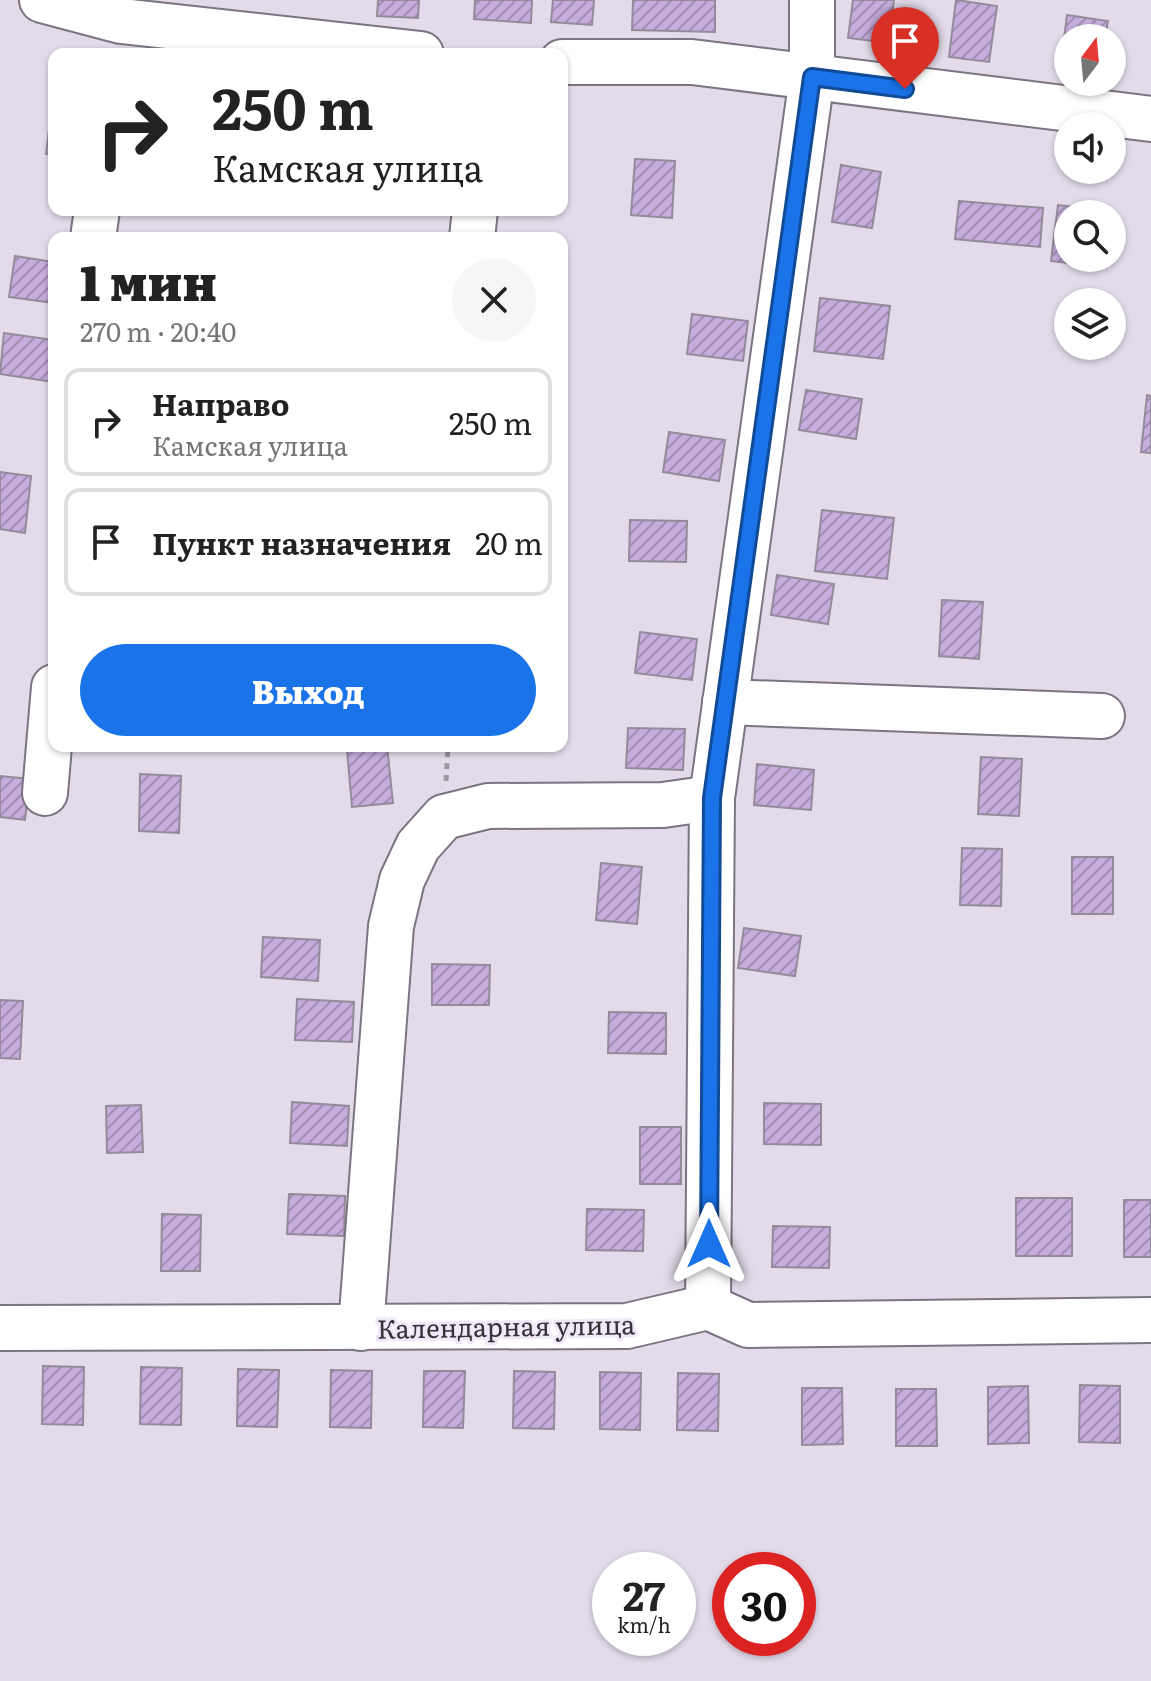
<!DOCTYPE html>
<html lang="ru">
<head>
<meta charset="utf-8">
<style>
	body { margin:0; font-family:Literata,serif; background:#f6f6f6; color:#222; height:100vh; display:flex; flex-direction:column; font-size:30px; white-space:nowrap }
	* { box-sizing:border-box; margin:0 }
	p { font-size:26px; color:#767676 }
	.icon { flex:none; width:44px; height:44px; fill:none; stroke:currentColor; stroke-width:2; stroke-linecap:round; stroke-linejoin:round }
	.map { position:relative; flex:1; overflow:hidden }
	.panel { position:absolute; left:48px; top:232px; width:520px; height:520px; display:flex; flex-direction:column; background:#fff; border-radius:16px; box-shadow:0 2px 6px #0004 }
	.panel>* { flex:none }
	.hud { position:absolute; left:48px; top:48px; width:520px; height:168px; border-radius:16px; box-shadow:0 2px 6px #0004; background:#fff; color:#222; overflow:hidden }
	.needle { width:52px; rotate:16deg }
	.tools { position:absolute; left:1054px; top:24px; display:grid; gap:16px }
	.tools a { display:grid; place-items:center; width:72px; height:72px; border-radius:50%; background:#fff; box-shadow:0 2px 6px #0004; font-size:40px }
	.speed { position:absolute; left:592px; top:1552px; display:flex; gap:16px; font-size:40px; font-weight:700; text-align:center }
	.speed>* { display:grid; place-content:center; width:104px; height:104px; border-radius:50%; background:#fff; box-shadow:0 2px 6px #0004; line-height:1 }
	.speed small { font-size:20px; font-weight:400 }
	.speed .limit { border:12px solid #d22; background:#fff; color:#111 }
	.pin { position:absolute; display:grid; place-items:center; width:68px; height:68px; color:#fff; margin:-82px -34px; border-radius:50% 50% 50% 0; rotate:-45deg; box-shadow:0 0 8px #0007 }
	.pin .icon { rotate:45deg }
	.me { position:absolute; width:88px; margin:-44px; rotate:0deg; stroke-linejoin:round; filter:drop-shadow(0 0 6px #0008) }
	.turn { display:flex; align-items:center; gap:28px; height:168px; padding:0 32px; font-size:36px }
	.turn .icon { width:104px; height:104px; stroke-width:2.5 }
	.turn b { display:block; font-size:56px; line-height:68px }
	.round { display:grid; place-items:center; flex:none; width:84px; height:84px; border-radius:42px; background:#f6f6f6 }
	.summary { display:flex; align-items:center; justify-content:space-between; height:136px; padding:0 32px }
	h1 { font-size:48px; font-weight:800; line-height:60px }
	.primary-button { display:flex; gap:16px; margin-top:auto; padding:16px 32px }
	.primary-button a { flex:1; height:92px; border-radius:48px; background:#1a73e8; color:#fff; font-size:32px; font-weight:800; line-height:92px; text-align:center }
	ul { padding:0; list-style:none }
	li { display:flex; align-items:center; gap:24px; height:108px; margin:0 16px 12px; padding:0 16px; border:4px solid #e0e0e0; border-radius:16px }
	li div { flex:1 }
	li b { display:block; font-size:30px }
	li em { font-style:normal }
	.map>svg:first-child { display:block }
	.building { fill:url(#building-hatch); stroke:#938b9a; stroke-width:2 }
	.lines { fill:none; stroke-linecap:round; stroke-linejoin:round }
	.minor-casing { stroke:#7c7482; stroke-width:48 }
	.path { stroke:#9d97a2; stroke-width:5; stroke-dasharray:6 6; stroke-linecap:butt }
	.minor { stroke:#fff; stroke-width:44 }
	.route-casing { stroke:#114b97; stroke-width:20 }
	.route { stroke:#1a73e8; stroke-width:14 }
	.labels { text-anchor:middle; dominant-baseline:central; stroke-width:6; stroke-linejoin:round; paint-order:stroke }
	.street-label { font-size:26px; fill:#363238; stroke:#f0e8f8 }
</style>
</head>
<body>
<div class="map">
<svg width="1151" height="1681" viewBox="0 0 1151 1681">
	<defs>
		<pattern id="building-hatch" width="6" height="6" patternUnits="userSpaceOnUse" patternTransform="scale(2)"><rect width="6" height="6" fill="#c6addd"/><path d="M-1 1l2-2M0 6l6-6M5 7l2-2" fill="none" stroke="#a28db4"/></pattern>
	</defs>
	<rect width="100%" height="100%" fill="#e3dbea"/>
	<g class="building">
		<path d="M378 0H419L418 18 377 16Z"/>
		<path d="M475 0H532L531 23 474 19Z"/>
		<path d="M553 0H594L592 25 551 22Z"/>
		<path d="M633 0H715V32L632 30Z"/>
		<path d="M853 0H894L888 43 848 38Z"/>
		<path d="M956 0 997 6 989 62 949 57Z"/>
		<path d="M1067 15 1108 21 1105 38H1068V73L1060 72Z"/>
		<path d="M53 97H54V155L46 154Z"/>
		<path d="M635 159 675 161 672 218 631 215Z"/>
		<path d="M841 165 881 172 872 228 832 222Z"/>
		<path d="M959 201 1043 208 1040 247 955 239Z"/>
		<path d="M1058 205 1099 210 1098 214H1068V258H1093L1092 266 1051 261Z"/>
		<path d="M15 256 54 262V303L9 297Z"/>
		<path d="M820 298 890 306 883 359 814 351Z"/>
		<path d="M692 314 748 321 743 361 687 354Z"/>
		<path d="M4 333 54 340V382L0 374Z"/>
		<path d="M806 390 862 399 856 439 799 430Z"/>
		<path d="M1147 395 1151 396V453L1141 452Z"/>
		<path d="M669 432 725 440 719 481 663 472Z"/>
		<path d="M0 472 31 476 25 533 0 529Z"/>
		<path d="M822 510 894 518 887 579 815 571Z"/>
		<path d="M630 520 687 521 686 562 629 561Z"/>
		<path d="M777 575 834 584 828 624 771 615Z"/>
		<path d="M942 600 983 602 979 659 939 656Z"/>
		<path d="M640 632 697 639 692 680 635 673Z"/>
		<path d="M628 728 685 729 683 770 626 768Z"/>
		<path d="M387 746 393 803 352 807 347 750Z"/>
		<path d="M981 757 1022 759 1019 816 978 814Z"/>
		<path d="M757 764 814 770 811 810 754 805Z"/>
		<path d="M140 774 181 776 179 833 139 831Z"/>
		<path d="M0 776 30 779 25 820 0 817Z"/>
		<path d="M962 848 1002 849 1001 906 960 905Z"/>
		<rect x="1072" y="857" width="41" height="57"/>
		<path d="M601 863 642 867 637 924 596 920Z"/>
		<path d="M744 928 801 936 795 976 738 968Z"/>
		<path d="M263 937 320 940 318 981 261 977Z"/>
		<path d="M432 964 490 965 489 1005H432Z"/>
		<path d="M297 999 354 1002 352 1042 295 1040Z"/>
		<path d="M0 1000 23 1001 20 1059 0 1058Z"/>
		<path d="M609 1012 666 1013V1054L608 1053Z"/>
		<path d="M292 1102 349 1106 347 1146 290 1143Z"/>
		<path d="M764 1103 821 1104V1145L764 1144Z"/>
		<path d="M141 1105 143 1152 107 1153 106 1106Z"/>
		<rect x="640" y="1127" width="41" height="57"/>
		<path d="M289 1194 345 1196 344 1236 287 1234Z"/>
		<rect x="1016" y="1198" width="56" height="58"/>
		<rect x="1124" y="1200" width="27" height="57"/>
		<path d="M587 1209 644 1210 643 1251 586 1250Z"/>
		<path d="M162 1214 201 1215 200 1271H161Z"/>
		<path d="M773 1226 830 1227 829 1268 772 1267Z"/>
		<path d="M43 1366 84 1367 83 1425 42 1424Z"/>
		<path d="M141 1367 182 1368 181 1425 140 1424Z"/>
		<path d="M238 1369 279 1370 277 1427 237 1426Z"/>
		<path d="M331 1370 372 1371 371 1428 330 1427Z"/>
		<path d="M424 1371H465L463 1428 423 1427Z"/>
		<path d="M514 1371 555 1372 554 1429 513 1428Z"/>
		<path d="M600 1372 641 1373 640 1430 600 1429Z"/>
		<path d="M678 1373 719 1374 718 1431 677 1430Z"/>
		<path d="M1080 1385 1120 1386V1443L1079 1442Z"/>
		<path d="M1028 1386 1029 1443 988 1444V1387Z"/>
		<path d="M802 1388H842L843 1444 802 1445Z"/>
		<path d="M896 1389H936L937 1446H896Z"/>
	</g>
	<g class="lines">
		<g class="minor-casing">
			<g id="minor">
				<path d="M42 0 121 21 421 54"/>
				<path d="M562 62H692L1151 119"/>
				<path d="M93 238 97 210"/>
				<path d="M472 238 475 210"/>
				<path d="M725 702 1102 716"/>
				<path d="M45 793 54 687"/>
				<path d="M708 1307 712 798 812 77V0"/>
				<path d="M0 1328 627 1326 708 1307 748 1325 1151 1320"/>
				<path d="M361 1328 391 926 402 880 418 846 444 817 488 806 663 805 712 798"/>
			</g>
		</g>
		<path class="path" d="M446 781 448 746"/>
		<use href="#minor" class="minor"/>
	</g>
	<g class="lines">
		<g class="route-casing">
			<path id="route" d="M709 1244 712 798 812 77 905 89"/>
		</g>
		<use href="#route" class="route"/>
	</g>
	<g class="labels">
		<g class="street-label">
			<text transform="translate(506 1325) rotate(-1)">Календарная улица</text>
		</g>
	</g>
</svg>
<div class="tools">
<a><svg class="needle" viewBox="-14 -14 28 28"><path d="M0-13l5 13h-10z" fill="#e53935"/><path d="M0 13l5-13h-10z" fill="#767676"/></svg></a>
<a><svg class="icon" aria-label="sound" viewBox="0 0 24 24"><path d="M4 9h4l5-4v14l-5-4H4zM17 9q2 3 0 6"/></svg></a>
<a><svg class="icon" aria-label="search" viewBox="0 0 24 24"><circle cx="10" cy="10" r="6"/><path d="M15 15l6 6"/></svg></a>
<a><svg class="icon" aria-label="layers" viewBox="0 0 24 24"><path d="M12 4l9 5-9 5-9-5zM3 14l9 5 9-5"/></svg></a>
</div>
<div class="speed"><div>27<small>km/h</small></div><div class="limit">30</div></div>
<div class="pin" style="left:905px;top:89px;background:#d93025"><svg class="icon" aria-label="arrive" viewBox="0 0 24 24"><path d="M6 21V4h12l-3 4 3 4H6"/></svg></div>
<svg class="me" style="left:709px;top:1244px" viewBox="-20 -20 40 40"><path d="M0-17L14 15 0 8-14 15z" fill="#1a73e8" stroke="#fff" stroke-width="4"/></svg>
<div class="hud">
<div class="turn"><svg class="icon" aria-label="right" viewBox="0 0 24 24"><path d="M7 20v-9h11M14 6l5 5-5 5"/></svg><div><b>250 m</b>Камская улица</div></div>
</div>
<section class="panel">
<div class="summary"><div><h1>1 мин</h1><p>270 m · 20:40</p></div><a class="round"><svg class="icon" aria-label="close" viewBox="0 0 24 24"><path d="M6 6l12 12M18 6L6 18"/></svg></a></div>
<ul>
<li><svg class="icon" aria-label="right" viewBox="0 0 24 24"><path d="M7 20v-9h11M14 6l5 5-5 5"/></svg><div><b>Направо</b><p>Камская улица</p></div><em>250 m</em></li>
<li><svg class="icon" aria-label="arrive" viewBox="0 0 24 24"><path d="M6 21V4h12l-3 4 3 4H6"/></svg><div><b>Пункт назначения</b></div><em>20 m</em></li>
</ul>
<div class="primary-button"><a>Выход</a></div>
</section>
</div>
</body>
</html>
